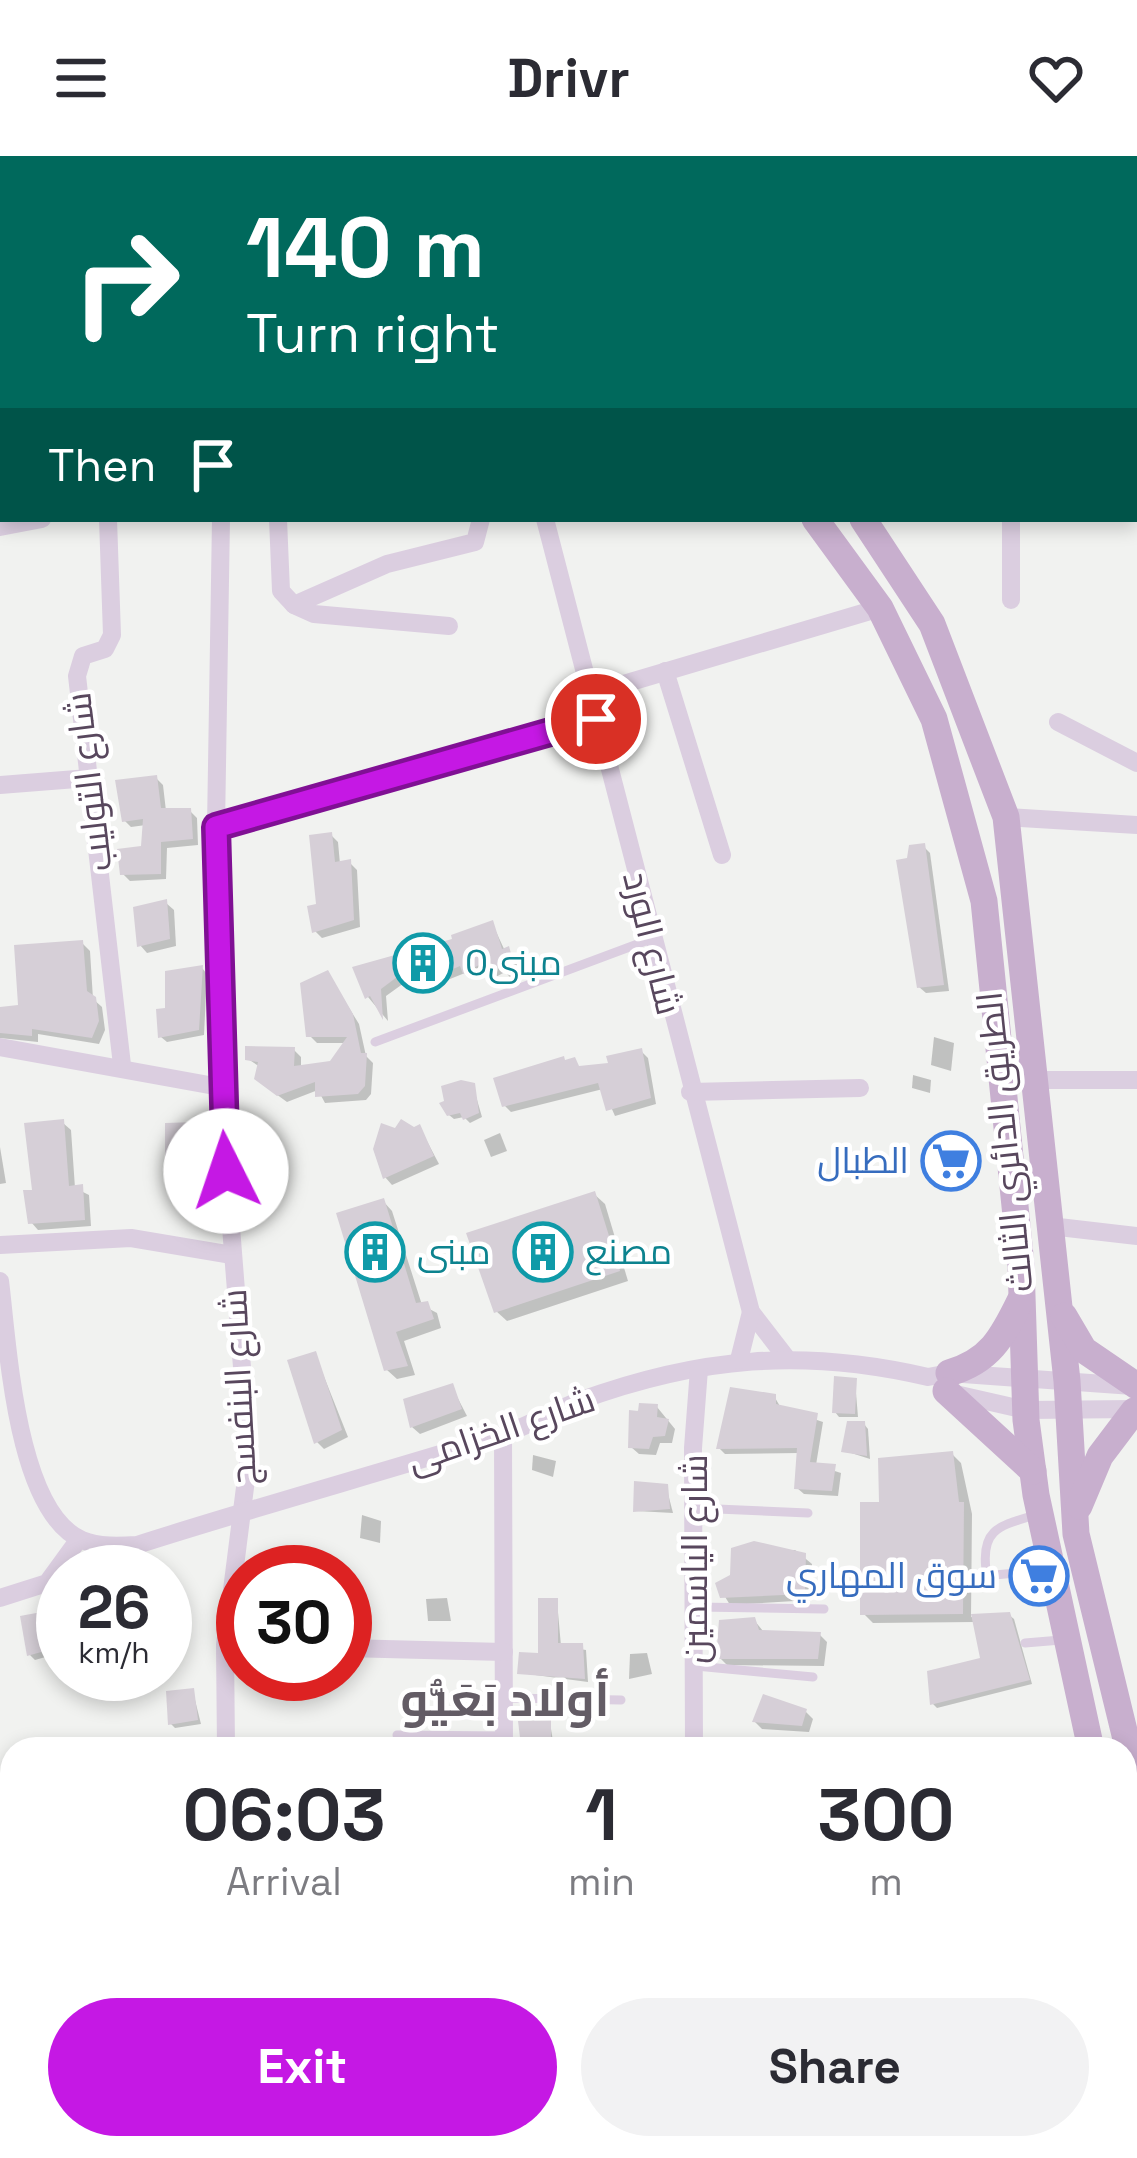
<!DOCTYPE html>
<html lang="en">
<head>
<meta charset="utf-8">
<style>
	body { margin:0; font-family:"Space Grotesk",Cairo,sans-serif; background:#f2f2f3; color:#2b2b33; height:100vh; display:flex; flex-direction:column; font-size:45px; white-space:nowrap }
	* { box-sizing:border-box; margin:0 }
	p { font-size:39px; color:#7c7c81 }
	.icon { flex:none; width:66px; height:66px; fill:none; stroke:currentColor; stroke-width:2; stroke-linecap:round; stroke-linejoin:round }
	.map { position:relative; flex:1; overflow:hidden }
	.panel { position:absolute; left:0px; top:1581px; width:1137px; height:423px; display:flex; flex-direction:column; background:#fff; border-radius:36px 36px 0 0; box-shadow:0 6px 18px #0003 }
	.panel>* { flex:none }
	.banner { position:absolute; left:0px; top:0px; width:1137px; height:366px; box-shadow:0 6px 18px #0003; background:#00695c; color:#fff; overflow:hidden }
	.speed { position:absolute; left:36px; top:1389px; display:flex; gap:24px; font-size:60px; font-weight:700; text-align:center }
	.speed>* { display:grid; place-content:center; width:156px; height:156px; border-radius:50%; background:#fff; box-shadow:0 6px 18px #0003; line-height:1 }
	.speed small { font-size:30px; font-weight:400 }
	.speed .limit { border:18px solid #d22; background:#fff; color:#111 }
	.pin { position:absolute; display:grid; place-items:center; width:102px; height:102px; color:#fff; margin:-51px; border:6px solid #fff; border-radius:50%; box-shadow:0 3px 12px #0007 }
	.me { position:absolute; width:132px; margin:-66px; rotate:356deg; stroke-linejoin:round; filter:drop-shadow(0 0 9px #0008) }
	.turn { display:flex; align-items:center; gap:42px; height:252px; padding:0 48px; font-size:54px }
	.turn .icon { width:156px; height:156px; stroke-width:2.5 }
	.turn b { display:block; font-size:84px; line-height:102px }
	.then { display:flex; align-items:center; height:114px; padding:0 48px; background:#0003; gap:24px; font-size:45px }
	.eta { display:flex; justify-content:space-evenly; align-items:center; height:204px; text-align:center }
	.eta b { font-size:72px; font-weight:700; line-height:84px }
	.button { display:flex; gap:24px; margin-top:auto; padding:24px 48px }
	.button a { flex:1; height:138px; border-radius:72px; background:#c518e4; color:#fff; font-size:48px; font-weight:700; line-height:138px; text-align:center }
	.button a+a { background:#f2f2f3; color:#2b2b33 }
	header { display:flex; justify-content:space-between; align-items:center; height:156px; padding:0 48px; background:#fff; font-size:54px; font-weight:700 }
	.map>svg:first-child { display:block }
	.shadow { fill:#0003 }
	.building { fill:#d6cfd7 }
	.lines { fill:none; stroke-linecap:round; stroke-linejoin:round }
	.service { stroke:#dbcee0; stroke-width:9 }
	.minor { stroke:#dbcee0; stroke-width:18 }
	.primary { stroke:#c8afce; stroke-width:27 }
	.route-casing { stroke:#801094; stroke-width:30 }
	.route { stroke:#c518e4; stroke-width:21 }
	.labels { text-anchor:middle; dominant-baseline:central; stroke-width:9; stroke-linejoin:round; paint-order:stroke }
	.street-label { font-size:36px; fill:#58475d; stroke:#fff }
	.culture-label { font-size:36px; fill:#0d838f; stroke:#fff; text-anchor:start }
	.shop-label { font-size:36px; fill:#366cbe; stroke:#fff; text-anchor:end }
	.district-label { font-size:48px; font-weight:bold; fill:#635c65; stroke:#fff }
</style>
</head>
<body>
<header><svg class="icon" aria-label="menu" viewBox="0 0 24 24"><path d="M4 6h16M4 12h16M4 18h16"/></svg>Drivr<svg class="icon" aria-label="heart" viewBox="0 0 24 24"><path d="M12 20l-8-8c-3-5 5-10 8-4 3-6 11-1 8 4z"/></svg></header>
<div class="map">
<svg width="1137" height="2002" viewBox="0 0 1137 2002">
	<rect width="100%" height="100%" fill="#f1f2f0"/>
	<g class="shadow">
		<path d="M611 0H656L657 3H613Z"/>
		<path d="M156 622 163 629 166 655H190L197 662 198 689 167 692 166 723 130 725 123 718 144 693 146 669 131 671 124 664Z"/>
		<path d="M331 679 338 686 340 708 350 707 357 714 360 771 322 782 315 775Z"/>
		<path d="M924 691 930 697 949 835 926 837 919 831Z"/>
		<path d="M166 747 174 754 176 790 147 797 140 789Z"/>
		<path d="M492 767 505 795 515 800 520 820 511 822 505 816 494 822 486 815 471 823 465 817 420 835 411 822 386 840 388 865 368 841 356 813 456 785Z"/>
		<path d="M82 787 90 795 93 843 102 851 105 874 99 888 38 878V886L0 882V854L21 852Z"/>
		<path d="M202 812 207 818 204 879 167 886 161 881 168 855Z"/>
		<path d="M328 818 359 868 366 900 373 907 371 938 366 944 325 947 318 934 287 946 265 930 260 911 248 903 294 894 301 901V912L332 908 347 887H317L309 879Z"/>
		<path d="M934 881 954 887 951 915 931 909Z"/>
		<path d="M641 895 648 902 656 948 615 960 603 933 511 956 505 950 582 913 612 909Z"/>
		<path d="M913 919 931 924 930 937 912 932Z"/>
		<path d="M473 930 482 961 470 967 464 961 454 963 449 959Z"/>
		<path d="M63 967 71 974 75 1032 89 1039 91 1070 38 1074 31 1066 36 1036Z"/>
		<path d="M197 969 204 977V1015L176 1017 168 1010Z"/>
		<path d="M420 972 439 1008 392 1029 385 1021Z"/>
		<path d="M500 977 507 995 491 1001 484 984Z"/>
		<path d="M0 991 6 1027 0 1028Z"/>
		<path d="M594 1038 605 1048 628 1125 507 1165 496 1155Z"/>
		<path d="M383 1045 392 1055 422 1149 437 1157 441 1172 404 1185 415 1219 397 1223 387 1214Z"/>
		<path d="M315 1198 348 1281 324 1293 317 1286Z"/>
		<path d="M855 1225 858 1261H839L835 1256Z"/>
		<path d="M452 1231 467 1260 420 1278 412 1271Z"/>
		<path d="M774 1240 781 1252 823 1266 816 1309 841 1317 838 1340 804 1338 797 1332 800 1297 725 1298 719 1292Z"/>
		<path d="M657 1251 675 1273 672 1287H660L656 1299 639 1298 631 1291 632 1256Z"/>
		<path d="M864 1268 868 1273 870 1303 845 1295Z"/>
		<path d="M952 1298 961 1307 972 1358 971 1461 1009 1459 1014 1463 1032 1528 937 1552 933 1548 983 1505 976 1466 873 1467 863 1457 882 1349Z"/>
		<path d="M533 1299 556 1305 553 1321 532 1314Z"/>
		<path d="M666 1330 673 1357 636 1355Z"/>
		<path d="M362 1359 381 1365 380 1387 360 1382Z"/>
		<path d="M772 1394H795L812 1408 811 1444 730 1449 718 1429Z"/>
		<path d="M313 1401 334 1402 337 1416H312Z"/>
		<path d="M63 1440V1496L35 1504 30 1499 59 1456 56 1442Z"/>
		<path d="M447 1442 451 1465H428L426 1443Z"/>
		<path d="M557 1445 561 1490 586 1494 588 1526 520 1517 541 1500Z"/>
		<path d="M754 1464 763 1475 820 1479 827 1486 824 1510 727 1509 720 1502Z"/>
		<path d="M647 1497 652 1518 629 1523 630 1498Z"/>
		<path d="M193 1536 201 1568 175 1572 171 1568Z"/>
		<path d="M806 1556 813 1563 809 1576 762 1573 755 1566Z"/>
		<path d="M550 1567 554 1591 524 1588Z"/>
		<path d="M12 1631V1690L0 1691V1634Z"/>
		<path d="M1125 1752 1137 1782V1894L1125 1863Z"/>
		<path d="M12 1828V1871L0 1874V1829Z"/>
		<path d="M12 1957V1985L3 1961Z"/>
		<path d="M187 1992H214L210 2002H186Z"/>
	</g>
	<g class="building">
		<path d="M157 619 161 652H191L193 683 161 686V718L120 719 117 693 141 690 143 663 122 666 115 624Z"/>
		<path d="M332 676 335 706 351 703 354 764 312 777 307 750 316 748 309 679Z"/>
		<path d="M925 687 944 829 917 832 896 704 907 702 909 689Z"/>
		<path d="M167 743 170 783 137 791 133 751Z"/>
		<path d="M493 764 502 793 509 790 515 813 502 817 498 811 485 818 479 809 463 818 460 810 411 831 405 815 381 833 383 864 370 840 365 843 352 811 452 783 451 779Z"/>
		<path d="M83 784 87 835 96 841 99 865 92 882 32 873V880L0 877V851L18 849 14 789Z"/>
		<path d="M203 809 199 874 158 882 156 853 165 852V815Z"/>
		<path d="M328 814 353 858 361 897H367L365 930 358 938 315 941V926L277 940 254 923 258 906 245 904V890L295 891 294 910 330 905 347 881H306L300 827Z"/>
		<path d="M642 892 651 942 606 955 598 927 502 951 493 922 564 900 565 904 575 901 579 910 608 907 606 900Z"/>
		<path d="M461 924 475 927 479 957 463 964 460 957 447 960 439 947 444 945 441 930Z"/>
		<path d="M64 963 69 1030 83 1028 85 1064 28 1068 23 1034H32L24 967Z"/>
		<path d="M401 963 414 971 420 968 434 1000 383 1023 373 993 381 967 395 972Z"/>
		<path d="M198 966V1009L165 1011V967Z"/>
		<path d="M595 1035 620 1115 494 1157 466 1077Z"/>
		<path d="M384 1042 416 1147 428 1145 434 1163 396 1176 408 1210 384 1215 336 1057Z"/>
		<path d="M316 1195 342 1274 314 1288 287 1204Z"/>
		<path d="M834 1220 857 1222 855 1258 832 1257Z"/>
		<path d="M453 1227 462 1253 410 1272 403 1243Z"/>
		<path d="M730 1231 776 1238V1248L818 1257 810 1306 836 1308 832 1335 794 1333 797 1292 716 1293Z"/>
		<path d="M639 1247 658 1248 657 1261 669 1263 665 1280 653 1281 649 1293 628 1292 629 1254 638 1255Z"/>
		<path d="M847 1265H865L867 1300 841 1296Z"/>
		<path d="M953 1295 959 1346H964L963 1458 860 1459V1346H879L878 1302Z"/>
		<path d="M634 1325 668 1328 670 1353 633 1356Z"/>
		<path d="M754 1385 806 1397 805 1438 720 1442 715 1427 730 1419 731 1392Z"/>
		<path d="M538 1442H558V1487H583L585 1523 517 1518 519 1496 538 1497Z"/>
		<path d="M63 1452V1490L27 1500 20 1460Z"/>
		<path d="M1010 1456 1030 1524 930 1549 927 1515 980 1502 971 1458Z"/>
		<path d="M755 1461 759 1474 821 1476 818 1503H716L719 1464Z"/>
		<path d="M194 1532 198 1564 168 1569 166 1535Z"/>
		<path d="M763 1538 807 1553 802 1570 752 1566Z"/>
		<path d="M551 1564V1587L521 1590 518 1565Z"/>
	</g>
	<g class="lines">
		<g class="service">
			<path d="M375 886 651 783"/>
			<path d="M694 1352 808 1357"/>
			<path d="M1035 1359C999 1370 981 1373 986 1414L995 1419 1047 1414"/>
			<path d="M696 1451 824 1453"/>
			<path d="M1025 1487 1061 1484"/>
			<path d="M696 1510 813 1521"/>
			<path d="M504 1542 621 1544"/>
			<path d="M397 1579 504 1580"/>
		</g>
		<g class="minor">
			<path d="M389 0 391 3"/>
			<path d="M999 0 1002 3"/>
			<path d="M1071 0V3"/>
			<path d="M493 3 495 0"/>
			<path d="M723 3V0"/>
			<path d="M918 3 956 0"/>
			<path d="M1134 133 1137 132"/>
			<path d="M0 146 3 145"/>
			<path d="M0 193 3 205"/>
			<path d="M1134 193H1137"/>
			<path d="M108 363 112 479 105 493 83 500 77 520 122 909"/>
			<path d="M221 363 216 671 220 931 249 1300 225 1489 226 1593"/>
			<path d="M278 363 281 435 294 449 387 408 475 386 481 363"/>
			<path d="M545 363 751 1156 785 1200"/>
			<path d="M0 371 42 363"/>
			<path d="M1011 444V363"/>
			<path d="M294 449 314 458 449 470"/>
			<path d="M665 515 722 699"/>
			<path d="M590 538 880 452"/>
			<path d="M1058 566 1137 607"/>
			<path d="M0 629 89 622"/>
			<path d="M1006 661 1137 669"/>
			<path d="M216 671 596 563"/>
			<path d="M0 891 220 931"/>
			<path d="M1034 924H1137"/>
			<path d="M690 936 860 932"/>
			<path d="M1050 1070 1137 1080"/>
			<path d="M0 1089 131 1082 232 1099"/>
			<path d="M0 1125C8 1188 16 1356 82 1384 99 1391 119 1390 137 1389 256 1351 376 1318 496 1281 525 1272 551 1256 579 1245 699 1201 803 1192 928 1221L949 1217 1133 1230"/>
			<path d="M739 1204 751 1156"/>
			<path d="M951 1237 1026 1254 1137 1253"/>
			<path d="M503 1279 504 1593"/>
			<path d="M0 1442 47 1427 79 1383"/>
			<path d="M345 1492 504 1496"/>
			<path d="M694 1593 693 1292 699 1213"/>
			<path d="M0 1803 12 1801"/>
			<path d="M1125 1919 1137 1941"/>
			<path d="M706 1992V2002"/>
			<path d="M34 2002 53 1992"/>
			<path d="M231 2002V1992"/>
		</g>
		<g class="primary">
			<path d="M531 0 533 3"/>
			<path d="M574 0 575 3"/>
			<path d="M815 363 880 452 934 563 984 745 1021 1109 1026 1264 1036 1339 1091 1593"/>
			<path d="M863 363 932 468 1006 661 1067 1225 1076 1378 1137 1628"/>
			<path d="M1064 1160 1084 1194 1137 1230"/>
			<path d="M949 1217C990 1205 1002 1182 1020 1145"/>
			<path d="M946 1235 1033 1315"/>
			<path d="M1079 1350 1100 1300 1134 1255"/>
			<path d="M1125 1705 1137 1739"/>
		</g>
	</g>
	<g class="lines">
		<g class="route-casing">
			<path id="route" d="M226 1015 216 671 596 563"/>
		</g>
		<use href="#route" class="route"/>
	</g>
	<defs>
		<g id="building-ring" transform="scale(3)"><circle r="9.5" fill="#fff" stroke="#0f9aa8" stroke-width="1.5"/><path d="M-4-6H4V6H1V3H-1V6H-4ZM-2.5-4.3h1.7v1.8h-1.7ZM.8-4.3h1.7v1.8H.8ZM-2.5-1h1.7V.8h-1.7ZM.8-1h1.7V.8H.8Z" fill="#0f9aa8"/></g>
		<g id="supermarket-ring" transform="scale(3)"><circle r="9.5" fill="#fff" stroke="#3f7fe0" stroke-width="1.5"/><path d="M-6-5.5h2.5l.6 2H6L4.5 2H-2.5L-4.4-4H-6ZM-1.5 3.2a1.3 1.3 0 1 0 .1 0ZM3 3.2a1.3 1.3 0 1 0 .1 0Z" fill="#3f7fe0"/></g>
	</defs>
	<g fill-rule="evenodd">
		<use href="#building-ring" x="423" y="807"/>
		<use href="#supermarket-ring" x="951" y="1005"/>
		<use href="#building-ring" x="375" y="1096"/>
		<use href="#building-ring" x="543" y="1096"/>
		<use href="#supermarket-ring" x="1039" y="1420"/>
	</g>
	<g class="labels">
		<g class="street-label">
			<text transform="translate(89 626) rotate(-97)">شارع التوليب</text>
			<text transform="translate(652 787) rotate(76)">شارع الورد</text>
			<text transform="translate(1005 986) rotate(-96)">الطريق الدائري الثالث</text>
			<text transform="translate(239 1231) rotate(-93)">شارع البنفسج</text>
			<text transform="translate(501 1274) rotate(-19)">شارع الخزامى</text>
			<text transform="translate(695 1403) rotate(-90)">شارع الياسمين</text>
		</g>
		<g class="culture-label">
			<text x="465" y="807">مبنى0</text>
			<text x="417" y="1096">مبنى</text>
			<text x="585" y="1096">مصنع</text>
		</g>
		<g class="shop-label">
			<text x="909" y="1005">الطبال</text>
			<text x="997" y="1420">سوق المهاري</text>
		</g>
		<g class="district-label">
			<text x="505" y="1543">أولاد بَعَيُّو</text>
		</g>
	</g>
</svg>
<div class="speed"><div>26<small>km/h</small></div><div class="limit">30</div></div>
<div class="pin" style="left:596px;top:563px;background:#d93025"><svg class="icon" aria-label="arrive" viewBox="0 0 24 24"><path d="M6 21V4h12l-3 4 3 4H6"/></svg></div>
<svg class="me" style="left:226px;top:1015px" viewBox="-20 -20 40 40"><circle r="19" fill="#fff"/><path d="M0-13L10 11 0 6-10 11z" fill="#c518e4"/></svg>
<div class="banner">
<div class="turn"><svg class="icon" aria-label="right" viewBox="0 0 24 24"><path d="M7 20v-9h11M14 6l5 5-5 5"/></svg><div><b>140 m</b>Turn right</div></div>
<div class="then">Then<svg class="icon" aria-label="arrive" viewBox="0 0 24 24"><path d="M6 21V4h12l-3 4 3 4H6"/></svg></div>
</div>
<section class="panel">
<div class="eta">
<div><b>06:03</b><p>Arrival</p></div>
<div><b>1</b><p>min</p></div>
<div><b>300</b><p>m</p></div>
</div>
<div class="button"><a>Exit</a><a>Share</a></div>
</section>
</div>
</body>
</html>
